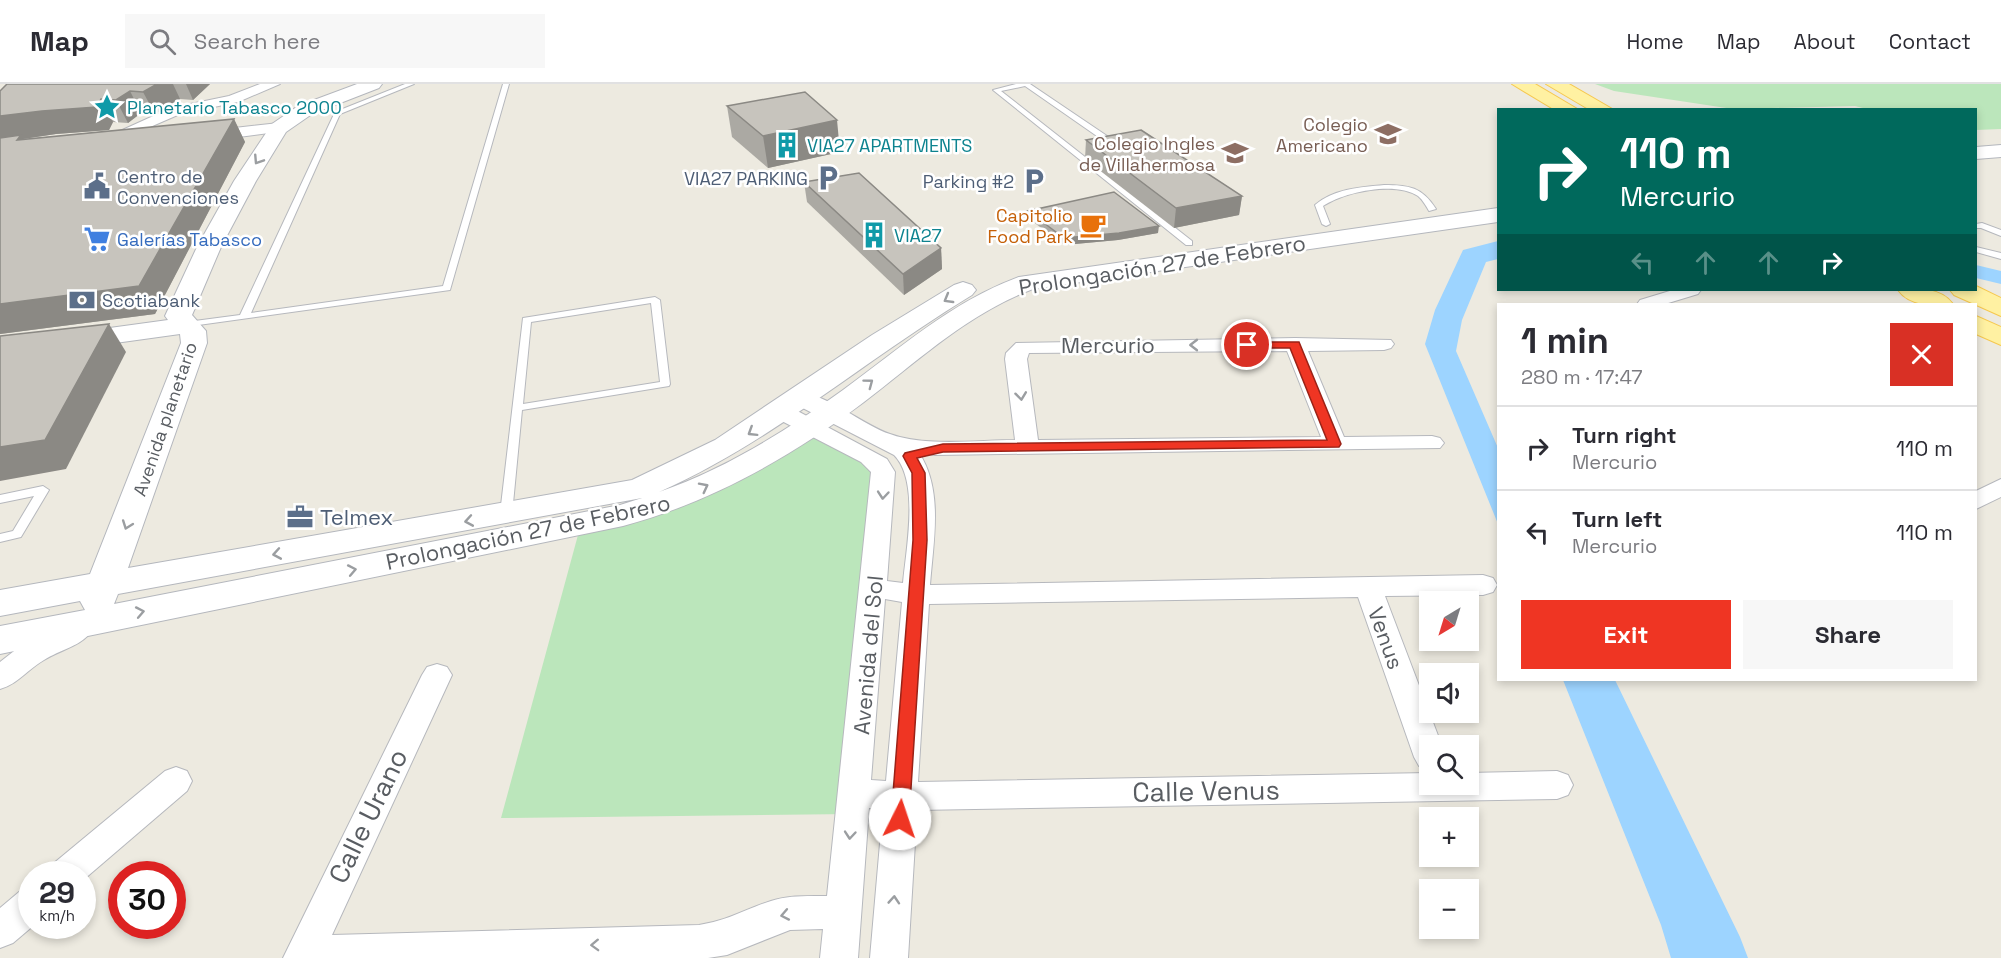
<!DOCTYPE html>
<html lang="en">
<head>
<meta charset="utf-8">
<style>
	body { margin:0; font-family:"Space Grotesk",sans-serif; background:#f7f7f7; color:#2b2b33; height:100vh; display:flex; flex-direction:column; font-size:22px; white-space:nowrap }
	* { box-sizing:border-box; margin:0 }
	p { font-size:20px; color:#7c7c81 }
	.icon { flex:none; width:33px; height:33px; fill:none; stroke:currentColor; stroke-width:2; stroke-linecap:round; stroke-linejoin:round }
	.map { position:relative; flex:1; overflow:hidden }
	.side { position:absolute; left:1497px; top:219px; width:480px; height:378px; display:flex; flex-direction:column; background:#fff; border-radius:0px; box-shadow:0 3px 9px #0003 }
	.side>* { flex:none }
	.banner { position:absolute; left:1497px; top:24px; width:480px; height:183px; border-radius:0px; box-shadow:0 3px 9px #0003; background:#00695c; color:#fff; overflow:hidden }
	.needle { width:39px; rotate:218deg }
	.tools { position:absolute; left:1419px; top:507px; display:grid; gap:12px }
	.tools a { display:grid; place-items:center; width:60px; height:60px; border-radius:0px; background:#fff; box-shadow:0 3px 9px #0003; font-size:30px }
	.speed { position:absolute; left:18px; top:777px; display:flex; gap:12px; font-size:30px; font-weight:700; text-align:center }
	.speed>* { display:grid; place-content:center; width:78px; height:78px; border-radius:50%; background:#fff; box-shadow:0 3px 9px #0003; line-height:1 }
	.speed small { font-size:15px; font-weight:400 }
	.speed .limit { border:9px solid #d22; background:#fff; color:#111 }
	.pin { position:absolute; display:grid; place-items:center; width:51px; height:51px; color:#fff; margin:-26px; border:3px solid #fff; border-radius:50%; box-shadow:0 2px 6px #0007 }
	.me { position:absolute; width:66px; margin:-33px; rotate:4deg; stroke-linejoin:round; filter:drop-shadow(0 0 4px #0008) }
	.turn { display:flex; align-items:center; gap:21px; height:126px; padding:0 24px; font-size:27px }
	.turn .icon { width:78px; height:78px; stroke-width:2.5 }
	.turn b { display:block; font-size:42px; line-height:51px }
	.lanes { display:flex; align-items:center; height:57px; padding:0 24px; background:#0003; justify-content:center; gap:30px; direction:ltr }
	.lanes .off { opacity:.35 }
	.round { display:grid; place-items:center; flex:none; width:63px; height:63px; border-radius:0px; background:#f7f7f7 }
	.headline { display:flex; align-items:center; justify-content:space-between; height:102px; padding:0 24px }
	h1 { font-size:36px; font-weight:700; line-height:45px }
	.cta { display:flex; gap:12px; margin-top:auto; padding:12px 24px }
	.cta a { flex:1; height:69px; border-radius:0px; background:#ef3523; color:#fff; font-size:24px; font-weight:700; line-height:69px; text-align:center }
	.cta a+a { background:#f7f7f7; color:#2b2b33 }
	ul { padding:0; list-style:none }
	li { display:flex; align-items:center; gap:18px; height:84px; padding:0 24px; border-top:2px solid #e1e1e2 }
	li div { flex:1 }
	li b { display:block; font-size:22px }
	li em { font-style:normal }
	header { display:flex; align-items:center; gap:36px; box-sizing:border-box; height:84px; padding:0 30px; background:#fff; border-bottom:2px solid #e1e1e2 }
	header strong { font-size:28px }
	nav { display:flex; gap:33px; margin-inline-start:auto; font-size:21px }
	.search { width:420px; height:54px; background:#f7f7f7; display:flex; align-items:center; gap:15px; box-sizing:border-box; padding:0 21px; border-radius:0px; color:#7c7c81; font-size:22px }
	.map>svg:first-child { display:block }
	.green { fill:#bbe6bb }
	.water { fill:#9dd4ff }
	.lines { fill:none; stroke-linecap:round; stroke-linejoin:round }
	.lane-casing { stroke:#b6b8bd; stroke-width:2 }
	.street-casing { stroke:#b6b8bd; stroke-width:2 }
	.secondary-casing { stroke:#b4b7bd; stroke-width:2 }
	.primary-casing { stroke:#f6c84f; stroke-width:2 }
	.lane { fill:#fff; fill-rule:evenodd }
	.street { fill:#fff; fill-rule:evenodd }
	.secondary { fill:#fff; fill-rule:evenodd }
	.primary { fill:#fff1a2; fill-rule:evenodd }
	.wall { fill:#aba9a3 }
	.shaded-wall { fill:#8b8984 }
	.building { fill:#c7c4bd; stroke:#8b8984; stroke-width:1.5 }
	.oneway { stroke:#9b9ea1 }
	.route { fill:#ef3523; stroke:#9b2217; stroke-width:1.5 }
	.labels { text-anchor:middle; dominant-baseline:central; stroke-width:5; stroke-linejoin:round; paint-order:stroke }
	.far-culture-label { font-size:18px; fill:#0d838f; stroke:#fff; text-anchor:start }
	.far-education-label { font-size:18px; fill:#785e54; stroke:#fff; text-anchor:end }
	.far-service-label { font-size:18px; fill:#4e5e75; stroke:#fff; text-anchor:start }
	.far-food-label { font-size:18px; fill:#c56008; stroke:#fff; text-anchor:end }
	.far-shop-label { font-size:18px; fill:#366cbe; stroke:#fff; text-anchor:start }
	.far-street-label { font-size:18px; fill:#595d62; stroke:#fff }
	.street-label { font-size:22px; fill:#595d62; stroke:#fff }
	.service-label { font-size:22px; fill:#4e5e75; stroke:#fff; text-anchor:start }
	.near-street-label { font-size:27px; fill:#595d62; stroke:#fff }
</style>
</head>
<body>
<header>
<strong>Map</strong>
<div class="search"><svg class="icon" aria-label="search" viewBox="0 0 24 24"><circle cx="10" cy="10" r="6"/><path d="M15 15l6 6"/></svg>Search here</div>
<nav><a>Home</a><a>Map</a><a>About</a><a>Contact</a></nav>
</header>
<div class="map">
<svg width="2001" height="874" viewBox="0 0 2001 874">
	<rect width="100%" height="100%" fill="#edeae0"/>
	<g class="green">
		<path d="M1595 0H2001V45L1976 46V26H1871L1855 22 1733 25 1614 7Z"/>
		<path d="M808 342 879 380 852 730 501 734 581 440 623 431Z"/>
	</g>
	<g class="water">
		<path d="M1498 157V175L1486 178 1462 236 1456 267 1498 364V440L1425 260 1435 226 1463 166Z"/>
		<path d="M1976 181 2001 187V200L1976 194Z"/>
		<path d="M1563 596H1615L1740 853 1748 874H1671L1661 841Z"/>
	</g>
	<g class="lines">
		<g class="lane-casing">
			<g id="lane">
				<path d="M405 0H414L340 30 251 229 443 202 503 0H509L450 206 184 243V239L187 238 240 231 335 28Z"/>
				<path d="M1016 0H1030L1113 56V60L1099 62V58L1104 57 1025 2 1001 7 1192 157V161H1186L993 6Z"/>
				<path d="M1384 101C1409 101 1422 103 1436 125L1429 127C1426 122 1423 116 1418 112 1395 97 1345 108 1323 122L1330 140 1326 142 1322 140 1315 121C1333 105 1361 103 1384 101Z"/>
				<path d="M1982 139 2001 146V152L1981 144H1976V140Z"/>
				<path d="M1976 163 2001 169V175L1976 168Z"/>
				<path d="M655 213 660 216 670 300 669 302 522 326 512 430 506 434 502 433 500 430 523 234ZM651 219 660 298 523 320 531 238Z"/>
				<path d="M43 402 49 406 21 453 0 458V450L13 447 34 412 0 419V411Z"/>
			</g>
		</g>
		<g class="street-casing">
			<g id="street">
				<path d="M260 0H280L238 18 180 30 111 60H101L98 57 171 24 229 12Z"/>
				<path d="M279 39 284 41 287 44 284 47 208 57 200 52 208 47Z"/>
				<path d="M1673 206H1701L1698 210 1665 220H1637L1640 216Z"/>
				<path d="M1295 254 1391 256 1394 260 1391 264 1384 266 1308 267 1344 353 1432 352 1440 354 1444 359 1440 364 935 371 919 369C944 406 933 459 930 501L1483 491 1493 494 1497 501 1493 508 1483 511 1385 512 1442 662H1430V686L1419 682 1414 673 1358 513 929 520 918 698 1430 689V700H1468V689L1557 687 1568 691 1573 701 1568 711 1557 715 917 726 908 874H870L883 725 869 724 858 874H820L823 845 790 846 727 871 708 874H283L422 591 427 583 437 580 447 583 452 591 332 851 699 841C730 836 743 826 771 817 789 811 808 812 827 812L871 388 861 378 774 333 771 328 774 323H790L887 375 895 388 887 497 903 499C906 465 920 397 894 371L793 319 790 314 793 309C818 303 864 342 890 350 925 363 977 356 1015 356L1005 275 1006 269 1016 259ZM1287 267 1321 353 1038 356 1027 275 1029 269ZM885 515 902 518 886 697 871 696Z"/>
				<path d="M2001 395V413L1976 425V407Z"/>
				<path d="M78 536 88 539 92 546C83 562 59 566 44 576 28 585 18 600 0 605V578L23 560Z"/>
				<path d="M176 683 187 687 192 697 187 707 82 797V790H49L54 779 165 687Z"/>
				<path d="M32 804 33 842 13 859 0 864V824L19 808Z"/>
			</g>
		</g>
		<g class="secondary-casing">
			<g id="secondary">
				<path d="M357 0H382L379 4 312 30 286 48 256 97 221 163 192 231 206 247 207 259 128 484 632 396 715 356 872 251 954 201 963 198 972 201 976 206 972 211C866 275 772 358 659 408 725 385 786 347 843 306 901 264 951 218 1019 193L1498 124V138L1033 205C967 230 919 276 864 318 791 373 712 418 623 442L0 570V542L85 526 80 517 0 532V506L90 490 181 259 180 250 0 275V259L168 236 165 232 197 163 234 97 272 40 298 22ZM642 414 620 421 114 520 118 510Z"/>
				<path d="M2001 61V73L1976 75V63Z"/>
			</g>
		</g>
		<g class="primary-casing">
			<g id="primary">
				<path d="M1512 0H1535L1579 26H1555Z"/>
				<path d="M1546 0H1569L1614 26H1590Z"/>
				<path d="M1976 202 2001 214V232L1954 211 1950 206H1976Z"/>
				<path d="M1898 206C1916 204 1941 203 1953 220 1935 222 1910 223 1898 206Z"/>
				<path d="M1976 232 2001 243V261L1976 250Z"/>
			</g>
		</g>
		<use href="#lane" class="lane"/>
		<use href="#street" class="street"/>
		<use href="#secondary" class="secondary"/>
		<use href="#primary" class="primary"/>
	</g>
	<g class="wall">
		<path d="M7 0H210L193 16 180 15 155 30 141 29 128 39 113 38 109 46 56 50 23 55H24L234 35 245 58 155 230 0 250Z"/>
		<path d="M727 22 840 68 768 84 732 53Z"/>
		<path d="M1086 56 1242 112 1239 131 1174 144 1085 75Z"/>
		<path d="M804 98 941 164 942 185 904 211 807 118Z"/>
		<path d="M1028 127 1158 149 1118 156 1064 161 1028 134Z"/>
	</g>
	<g class="shaded-wall">
		<path d="M157 0H173L180 15 155 30 143 8Z"/>
		<path d="M186 0H210L193 16Z"/>
		<path d="M130 7 141 29 128 39 116 16Z"/>
		<path d="M101 15 113 38 109 46 56 50 23 55 35 75 0 58V32Z"/>
		<path d="M234 35 245 58 155 230 0 250V220Z"/>
		<path d="M837 36 840 68 768 84 763 52Z"/>
		<path d="M1242 112 1239 131 1174 144 1176 124Z"/>
		<path d="M1159 142 1158 149 1118 156 1064 161V154Z"/>
		<path d="M941 164 942 185 904 211 903 190Z"/>
		<path d="M109 240 126 268 66 385 0 397V363Z"/>
	</g>
	<g class="building">
		<path d="M7 0H157L143 8 130 7 116 16 101 15 97 23 42 27 0 32V7Z"/>
		<path d="M805 8 837 36 763 52 727 22Z"/>
		<path d="M234 35 139 202 0 220V54L21 51 17 56Z"/>
		<path d="M1141 46 1242 112 1176 124 1086 56Z"/>
		<path d="M859 89 941 164 903 190 804 98Z"/>
		<path d="M1114 108 1159 142 1119 149 1064 154 1028 127Z"/>
		<path d="M109 240 45 356 0 363V252Z"/>
	</g>
	<defs><path id="oneway-chevron" d="M-2-3.5L2.5 0L-2 3.5" fill="none" stroke-width="1.6" stroke-linecap="round" stroke-linejoin="round" transform="scale(1.5)"/></defs>
	<g class="oneway">
		<use href="#oneway-chevron" transform="translate(258 76) rotate(123)"/>
		<use href="#oneway-chevron" transform="translate(948 215) rotate(150)"/>
		<use href="#oneway-chevron" transform="translate(1194 261) rotate(180)"/>
		<use href="#oneway-chevron" transform="translate(869 299) rotate(-37)"/>
		<use href="#oneway-chevron" transform="translate(1021 312) rotate(83)"/>
		<use href="#oneway-chevron" transform="translate(752 348) rotate(148)"/>
		<use href="#oneway-chevron" transform="translate(704 403) rotate(-27)"/>
		<use href="#oneway-chevron" transform="translate(883 411) rotate(95)"/>
		<use href="#oneway-chevron" transform="translate(469 437) rotate(170)"/>
		<use href="#oneway-chevron" transform="translate(127 441) rotate(110)"/>
		<use href="#oneway-chevron" transform="translate(277 470) rotate(170)"/>
		<use href="#oneway-chevron" transform="translate(352 486) rotate(-11)"/>
		<use href="#oneway-chevron" transform="translate(140 528) rotate(-11)"/>
		<use href="#oneway-chevron" transform="translate(850 751) rotate(95)"/>
		<use href="#oneway-chevron" transform="translate(894 816) rotate(-86)"/>
		<use href="#oneway-chevron" transform="translate(785 831) rotate(169)"/>
		<use href="#oneway-chevron" transform="translate(595 861) rotate(178)"/>
	</g>
	<path class="route" d="M1243 258H1299L1341 360 1339 363 943 368 917 374 925 389 927 456 909 735 906 740 900 742 893 740 891 735 913 456 912 389 903 372 905 369 943 360 1327 356 1290 264H1247L1242 261Z"/>
	<defs>
		<g id="sight-bare" transform="scale(2.07)"><path d="M0-6L1.8-2.2L6-1.7L2.9 1.2L3.7 5.4L0 3.3L-3.7 5.4L-2.9 1.2L-6-1.7L-1.8-2.2Z" fill="#0f9aa8" stroke="#fff" stroke-width="2.5" paint-order="stroke"/></g>
		<g id="school-bare" transform="scale(2.07)"><path d="M0-5L7-2L0 1L-7-2ZM-4 1L0 2.5L4 1V4Q0 6-4 4Z" fill="#8d6e63" stroke="#fff" stroke-width="2.5" paint-order="stroke"/></g>
		<g id="building-bare" transform="scale(2.07)"><path d="M-4-6H4V6H1V3H-1V6H-4ZM-2.5-4.3h1.7v1.8h-1.7ZM.8-4.3h1.7v1.8H.8ZM-2.5-1h1.7V.8h-1.7ZM.8-1h1.7V.8H.8Z" fill="#0f9aa8" stroke="#fff" stroke-width="2.5" paint-order="stroke"/></g>
		<g id="parking-bare" transform="scale(2.07)"><path d="M-3.5-5.5H1a3.5 3.5 0 0 1 0 7H-1V5.5H-3.5ZM-1-3.4V-.6H.8a1.4 1.4 0 0 0 0-2.8Z" fill="#5c6f8a" stroke="#fff" stroke-width="2.5" paint-order="stroke"/></g>
		<g id="civic-bare" transform="scale(2.07)"><path d="M-.6-6.5H3V-4.5H.6V-3L4-1V1h2V6H-6V1h2V-1L-.6-3ZM-1.2 2.5V6h2.4V2.5Z" fill="#5c6f8a" stroke="#fff" stroke-width="2.5" paint-order="stroke"/></g>
		<g id="cafe-bare" transform="scale(2.07)"><path d="M-5.5-4.5H6V0H3Q3 3.5 0 3.5H-2.5Q-5.5 3.5-5.5 0ZM3-3.2v2h1.7v-2ZM-6 4.5H4V6H-6Z" fill="#e8710a" stroke="#fff" stroke-width="2.5" paint-order="stroke"/></g>
		<g id="supermarket-bare" transform="scale(2.07)"><path d="M-6-5.5h2.5l.6 2H6L4.5 2H-2.5L-4.4-4H-6ZM-1.5 3.2a1.3 1.3 0 1 0 .1 0ZM3 3.2a1.3 1.3 0 1 0 .1 0Z" fill="#3f7fe0" stroke="#fff" stroke-width="2.5" paint-order="stroke"/></g>
		<g id="bank-bare" transform="scale(2.07)"><path d="M-6-4H6V4H-6ZM0-2.3a2.3 2.3 0 1 0 0 4.6a2.3 2.3 0 1 0 0-4.6Z" fill="#5c6f8a" stroke="#fff" stroke-width="2.5" paint-order="stroke"/></g>
		<g id="office-bare" transform="scale(2.07)"><path d="M-6-3h4V-5.5h4V-3h4V5H-6ZM-1-4.5V-3h2v-1.5ZM-6 0V1H6V0Z" fill="#5c6f8a" stroke="#fff" stroke-width="2.5" paint-order="stroke"/></g>
	</defs>
	<g fill-rule="evenodd">
		<use href="#sight-bare" x="107" y="23"/>
		<use href="#school-bare" x="1388" y="50"/>
		<use href="#building-bare" x="787" y="61"/>
		<use href="#school-bare" x="1235" y="69"/>
		<use href="#parking-bare" x="828" y="94"/>
		<use href="#parking-bare" x="1034" y="97"/>
		<use href="#civic-bare" x="97" y="102"/>
		<use href="#cafe-bare" x="1093" y="141"/>
		<use href="#building-bare" x="874" y="151"/>
		<use href="#supermarket-bare" x="97" y="155"/>
		<use href="#bank-bare" x="82" y="216"/>
		<use href="#office-bare" x="300" y="433"/>
	</g>
	<g class="labels">
		<g class="far-culture-label">
			<text x="127" y="23">Planetario Tabasco 2000</text>
			<text x="807" y="61">VIA27 APARTMENTS</text>
			<text x="894" y="151">VIA27</text>
		</g>
		<g class="far-education-label">
			<text x="1368" y="40">Colegio<tspan x="1368" dy="21">Americano</tspan></text>
			<text x="1215" y="59">Colegio Ingles<tspan x="1215" dy="21">de Villahermosa</tspan></text>
		</g>
		<g class="far-service-label">
			<text x="117" y="92">Centro de<tspan x="117" dy="21">Convenciones</tspan></text>
			<text x="808" y="94" text-anchor="end">VIA27 PARKING</text>
			<text x="1014" y="97" text-anchor="end">Parking #2</text>
			<text x="102" y="216">Scotiabank</text>
		</g>
		<g class="far-food-label">
			<text x="1073" y="131">Capitolio<tspan x="1073" dy="21">Food Park</tspan></text>
		</g>
		<g class="far-shop-label">
			<text x="117" y="155">Galerías Tabasco</text>
		</g>
		<g class="far-street-label">
			<text transform="translate(165 335) rotate(-71)">Avenida planetario</text>
		</g>
		<g class="street-label">
			<text transform="translate(1162 181) rotate(-9)">Prolongación 27 de Febrero</text>
			<text x="1108" y="261">Mercurio</text>
			<text transform="translate(528 448) rotate(-12)">Prolongación 27 de Febrero</text>
			<text transform="translate(1386 554) rotate(70)">Venus</text>
			<text transform="translate(868 571) rotate(-85)">Avenida del Sol</text>
		</g>
		<g class="service-label">
			<text x="320" y="433">Telmex</text>
		</g>
		<g class="near-street-label">
			<text transform="translate(1206 707) rotate(-1)">Calle Venus</text>
			<text transform="translate(368 732) rotate(-64)">Calle Urano</text>
		</g>
	</g>
</svg>
<div class="tools">
<a><svg class="needle" viewBox="-14 -14 28 28"><path d="M0-13l5 13h-10z" fill="#e53935"/><path d="M0 13l5-13h-10z" fill="#7c7c81"/></svg></a>
<a><svg class="icon" aria-label="sound" viewBox="0 0 24 24"><path d="M4 9h4l5-4v14l-5-4H4zM17 9q2 3 0 6"/></svg></a>
<a><svg class="icon" aria-label="search" viewBox="0 0 24 24"><circle cx="10" cy="10" r="6"/><path d="M15 15l6 6"/></svg></a>
<a>+</a>
<a>−</a>
</div>
<div class="speed"><div>29<small>km/h</small></div><div class="limit">30</div></div>
<div class="pin" style="left:1247px;top:261px;background:#d93025"><svg class="icon" aria-label="arrive" viewBox="0 0 24 24"><path d="M6 21V4h12l-3 4 3 4H6"/></svg></div>
<svg class="me" style="left:900px;top:735px" viewBox="-20 -20 40 40"><circle r="19" fill="#fff"/><path d="M0-13L10 11 0 6-10 11z" fill="#ef3523"/></svg>
<div class="banner">
<div class="turn"><svg class="icon" aria-label="right" viewBox="0 0 24 24"><path d="M7 20v-9h11M14 6l5 5-5 5"/></svg><div><b>110 m</b>Mercurio</div></div>
<div class="lanes"><svg class="icon off" aria-label="left" viewBox="0 0 24 24"><path d="M17 20v-9H6M10 6l-5 5 5 5"/></svg><svg class="icon off" aria-label="ahead" viewBox="0 0 24 24"><path d="M12 20V5M6 11l6-6 6 6"/></svg><svg class="icon off" aria-label="ahead" viewBox="0 0 24 24"><path d="M12 20V5M6 11l6-6 6 6"/></svg><svg class="icon" aria-label="right" viewBox="0 0 24 24"><path d="M7 20v-9h11M14 6l5 5-5 5"/></svg></div>
</div>
<section class="side">
<div class="headline"><div><h1>1 min</h1><p>280 m · 17:47</p></div><a class="round" style="background:#d93025;color:#fff"><svg class="icon" aria-label="close" viewBox="0 0 24 24"><path d="M6 6l12 12M18 6L6 18"/></svg></a></div>
<ul>
<li><svg class="icon" aria-label="right" viewBox="0 0 24 24"><path d="M7 20v-9h11M14 6l5 5-5 5"/></svg><div><b>Turn right</b><p>Mercurio</p></div><em>110 m</em></li>
<li><svg class="icon" aria-label="left" viewBox="0 0 24 24"><path d="M17 20v-9H6M10 6l-5 5 5 5"/></svg><div><b>Turn left</b><p>Mercurio</p></div><em>110 m</em></li>
</ul>
<div class="cta"><a>Exit</a><a>Share</a></div>
</section>
</div>
</body>
</html>
